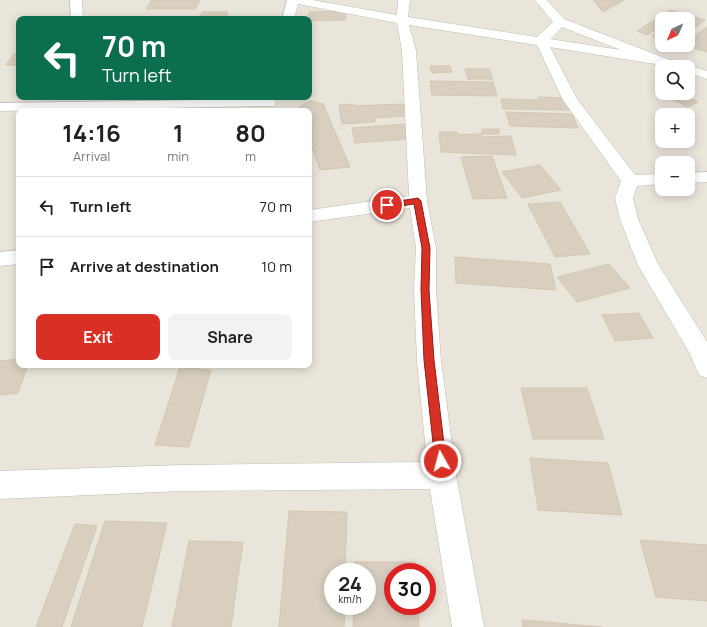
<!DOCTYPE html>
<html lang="en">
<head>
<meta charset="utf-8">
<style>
	body { margin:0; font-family:Manrope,sans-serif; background:#f2f2f2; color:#222; height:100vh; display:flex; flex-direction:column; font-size:15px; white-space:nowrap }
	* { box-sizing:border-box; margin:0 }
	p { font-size:13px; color:#767676 }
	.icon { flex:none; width:22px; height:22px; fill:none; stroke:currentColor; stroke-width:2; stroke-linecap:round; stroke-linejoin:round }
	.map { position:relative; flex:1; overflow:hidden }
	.sheet { position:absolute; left:16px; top:108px; width:296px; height:260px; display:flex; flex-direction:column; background:#fff; border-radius:8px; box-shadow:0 2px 10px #0003 }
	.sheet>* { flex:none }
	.banner { position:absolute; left:16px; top:16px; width:296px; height:84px; border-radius:8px; box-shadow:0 2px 10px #0003; background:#0b6e4f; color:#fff; overflow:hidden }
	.needle { width:26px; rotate:224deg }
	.fabs { position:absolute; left:655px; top:12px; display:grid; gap:8px }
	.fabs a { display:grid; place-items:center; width:40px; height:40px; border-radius:8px; background:#fff; box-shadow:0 2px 10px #0003; font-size:20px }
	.speed { position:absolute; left:324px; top:563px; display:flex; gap:8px; font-size:20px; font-weight:700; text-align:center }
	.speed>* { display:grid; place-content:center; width:52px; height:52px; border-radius:50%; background:#fff; box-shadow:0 2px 10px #0003; line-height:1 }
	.speed small { font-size:10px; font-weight:400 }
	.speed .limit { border:6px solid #d22; background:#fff; color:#111 }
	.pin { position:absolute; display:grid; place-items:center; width:34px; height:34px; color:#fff; margin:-17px; border:2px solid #fff; border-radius:50%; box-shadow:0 1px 4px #0007 }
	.me { position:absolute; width:44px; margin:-22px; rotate:353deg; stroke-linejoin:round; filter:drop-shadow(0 0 3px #0008) }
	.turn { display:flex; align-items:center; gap:14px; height:84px; padding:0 20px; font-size:18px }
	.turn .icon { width:52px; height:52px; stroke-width:2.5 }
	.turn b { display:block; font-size:28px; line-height:34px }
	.eta { display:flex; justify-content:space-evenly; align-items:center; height:68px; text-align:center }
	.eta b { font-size:24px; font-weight:700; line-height:28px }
	.primary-button { display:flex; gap:8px; margin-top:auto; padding:8px 20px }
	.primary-button a { flex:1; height:46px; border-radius:8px; background:#d93025; color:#fff; font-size:16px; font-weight:700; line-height:46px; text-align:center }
	.primary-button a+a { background:#f2f2f2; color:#222 }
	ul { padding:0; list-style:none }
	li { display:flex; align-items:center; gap:12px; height:60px; padding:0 20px; border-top:1px solid #e0e0e0 }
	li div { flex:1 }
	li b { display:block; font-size:15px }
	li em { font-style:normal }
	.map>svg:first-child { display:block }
	.residential { fill:#eae5da; fill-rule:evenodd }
	.building { fill:#d8cfc1; stroke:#d3c7b4 }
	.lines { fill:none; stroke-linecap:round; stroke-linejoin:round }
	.minor-casing { stroke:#c2bbae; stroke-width:1 }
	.minor { fill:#fff; fill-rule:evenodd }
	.route { fill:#d93025; stroke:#8d1f18 }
</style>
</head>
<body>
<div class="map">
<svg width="707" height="627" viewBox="0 0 707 627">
	<rect width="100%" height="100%" fill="#f6f3ec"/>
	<path class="residential" d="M0 0H707V627H0ZM19 19H309V97H19ZM662 19H688V45H662ZM662 67H688V93H662ZM19 111H309V365H19ZM662 115H688V141H662ZM662 163H688V189H662ZM333 572H367V606H333ZM393 572H427V606H393Z"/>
	<g class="building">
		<path d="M152 0H200L195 9H146Z"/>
		<path d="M593 0H624L603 12Z"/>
		<path d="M670 10 680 13 671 19H662V25L647 35 637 31Z"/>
		<path d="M345 11 346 20 309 21V12Z"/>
		<path d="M202 12H228L226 19H199Z"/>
		<path d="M684 14 705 20 688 32V19H677Z"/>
		<path d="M707 27V52L685 45H688V41Z"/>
		<path d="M662 29V39L652 36Z"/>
		<path d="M14 54H19V65H6Z"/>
		<path d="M430 66H450L452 72 432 73Z"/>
		<path d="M465 69H489L493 79H468Z"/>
		<path d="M430 81 493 82 497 96 432 95Z"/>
		<path d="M678 93 698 102 688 107 669 98Z"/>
		<path d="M538 97 566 98 571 110 503 109 501 99 539 100Z"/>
		<path d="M310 101 323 104 350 167 320 170 309 139V111H299L298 108Z"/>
		<path d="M353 104 354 106 403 104 407 116 375 118V122L342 124 339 105Z"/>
		<path d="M506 112 572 114 578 128 510 126Z"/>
		<path d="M404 124 410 139 355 143 352 128Z"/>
		<rect x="482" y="129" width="17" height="5"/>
		<path d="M439 132H457L458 135 481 134 482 137 511 136 516 155 441 152Z"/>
		<path d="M492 156 507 198 473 199 461 157Z"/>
		<path d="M540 165 561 190 522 198 502 172Z"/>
		<path d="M560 202 590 254 555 257 528 204Z"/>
		<path d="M455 257 550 264 556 290 456 283Z"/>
		<path d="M609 264 630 288 577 302 557 277Z"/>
		<path d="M639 313 653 338 615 341 602 315Z"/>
		<path d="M19 359V365H28L18 393 0 395V361Z"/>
		<path d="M180 367 211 370 189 447 155 445Z"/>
		<path d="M521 388H587L604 439H533Z"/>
		<path d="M530 458 608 463 622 515 538 510Z"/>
		<path d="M289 511 347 512 345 572H333V606H345L344 627H279Z"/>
		<path d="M105 521 167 523 142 627H71Z"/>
		<path d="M75 524 97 526 62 627H36Z"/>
		<path d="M640 540 707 545V601L656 597Z"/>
		<path d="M189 541 243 542 231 627H172Z"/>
		<path d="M354 562H415V572H393V606H418L419 627H353L354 606H367V572H354Z"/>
		<path d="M522 620 602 627H523Z"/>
	</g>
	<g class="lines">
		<g class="minor-casing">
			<g id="minor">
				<path d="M70 0H82L83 19H71Z"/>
				<path d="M287 0H312L397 15 398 0H410L408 17 537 37 553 22 535 0H547L564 19 662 57 707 71V79L688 73V67H666L655 64 550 47 577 99 635 175 662 174V184L637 186 633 198 638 219 658 264 707 342V378L699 375 690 354 638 265 620 219 615 198 621 181 563 100 537 45 409 25 416 51 427 201 436 248V290L441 361 456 475 484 627H452L430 489 182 491 0 499V471L182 465 427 462 417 361 414 290 416 248 410 208 309 222V210L409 196 402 51 397 23 298 4 294 19H282ZM562 27 621 50 550 39Z"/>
				<path d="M269 99 274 100 276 103 274 106 0 111V103Z"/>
				<path d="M707 172V182L688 183V173Z"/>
				<path d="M19 250V264L0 266V252Z"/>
			</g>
		</g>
		<use href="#minor" class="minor"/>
	</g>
	<path class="route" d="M418 198 421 201 430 248 429 290 434 360 446 461 445 465 441 466 437 465 435 461 424 360 421 290 422 248 414 204 387 208 383 205 387 203Z"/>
</svg>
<div class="fabs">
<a><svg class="needle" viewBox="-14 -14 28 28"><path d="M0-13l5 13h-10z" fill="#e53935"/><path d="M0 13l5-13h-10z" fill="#767676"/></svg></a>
<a><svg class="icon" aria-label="search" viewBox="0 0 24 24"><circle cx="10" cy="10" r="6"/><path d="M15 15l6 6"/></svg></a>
<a>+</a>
<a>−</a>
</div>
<div class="speed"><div>24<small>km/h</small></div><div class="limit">30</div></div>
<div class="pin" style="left:387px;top:205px;background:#d93025"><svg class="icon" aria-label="arrive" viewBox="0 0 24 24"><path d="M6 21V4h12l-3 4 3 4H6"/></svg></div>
<svg class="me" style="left:441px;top:461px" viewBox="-20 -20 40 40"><circle r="17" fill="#d93025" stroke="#fff" stroke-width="3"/><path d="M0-11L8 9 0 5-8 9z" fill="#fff"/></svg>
<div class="banner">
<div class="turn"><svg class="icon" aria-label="left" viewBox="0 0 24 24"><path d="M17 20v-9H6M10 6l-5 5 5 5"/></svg><div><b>70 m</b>Turn left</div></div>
</div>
<section class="sheet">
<div class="eta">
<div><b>14:16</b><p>Arrival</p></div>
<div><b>1</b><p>min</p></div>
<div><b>80</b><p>m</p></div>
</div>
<ul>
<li><svg class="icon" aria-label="left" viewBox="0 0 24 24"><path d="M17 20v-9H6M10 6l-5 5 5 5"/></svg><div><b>Turn left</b></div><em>70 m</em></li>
<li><svg class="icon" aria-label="arrive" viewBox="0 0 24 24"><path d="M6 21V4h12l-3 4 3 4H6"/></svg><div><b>Arrive at destination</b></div><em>10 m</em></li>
</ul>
<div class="primary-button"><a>Exit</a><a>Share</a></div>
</section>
</div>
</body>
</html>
